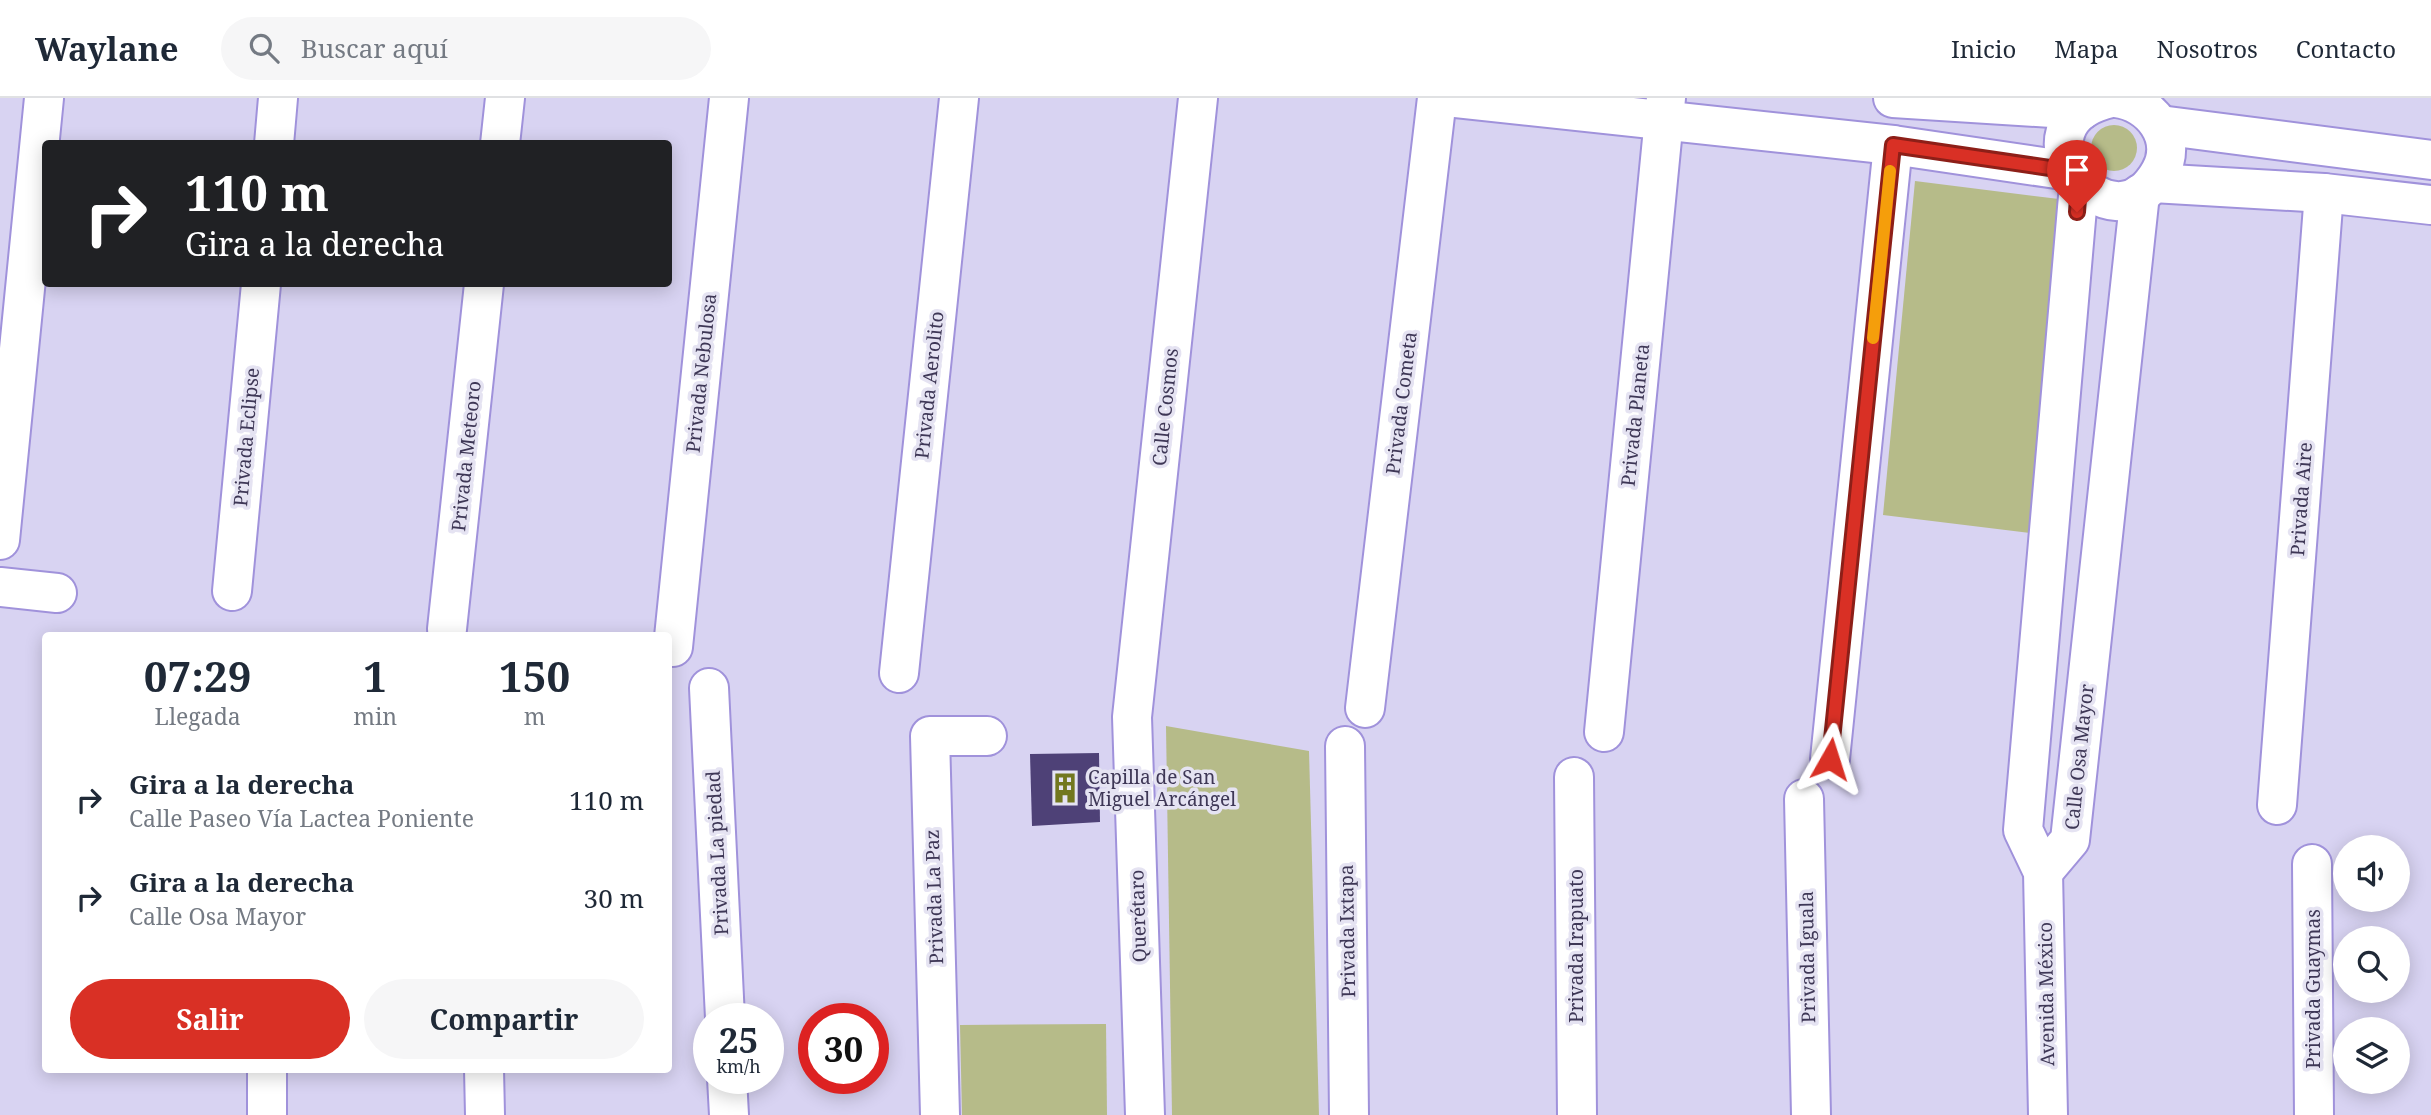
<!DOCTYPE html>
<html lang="es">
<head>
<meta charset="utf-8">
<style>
	body { margin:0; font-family:"Noto Serif",serif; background:#f6f6f7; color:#1f2937; height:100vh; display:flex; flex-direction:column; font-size:26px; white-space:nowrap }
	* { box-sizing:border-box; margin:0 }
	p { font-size:23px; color:#747a83 }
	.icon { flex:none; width:38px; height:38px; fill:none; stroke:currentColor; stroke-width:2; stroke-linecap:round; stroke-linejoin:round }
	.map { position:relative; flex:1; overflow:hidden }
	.side { position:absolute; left:42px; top:534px; width:630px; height:441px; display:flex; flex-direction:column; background:#fff; border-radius:7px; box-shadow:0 4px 18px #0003 }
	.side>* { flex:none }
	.hud { position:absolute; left:42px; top:42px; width:630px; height:147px; border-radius:7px; box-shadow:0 4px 18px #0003; background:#202124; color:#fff; overflow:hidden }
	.fabs { position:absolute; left:2333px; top:737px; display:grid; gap:14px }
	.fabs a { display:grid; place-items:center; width:77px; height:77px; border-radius:50%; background:#fff; box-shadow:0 4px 18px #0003; font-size:35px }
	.speed { position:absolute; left:693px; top:905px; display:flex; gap:14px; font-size:35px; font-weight:700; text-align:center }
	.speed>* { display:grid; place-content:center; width:91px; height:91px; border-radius:50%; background:#fff; box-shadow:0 4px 18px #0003; line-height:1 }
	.speed small { font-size:18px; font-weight:400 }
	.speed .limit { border:10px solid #d22; background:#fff; color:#111 }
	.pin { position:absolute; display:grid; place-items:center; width:60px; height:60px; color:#fff; margin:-72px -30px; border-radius:50% 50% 50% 0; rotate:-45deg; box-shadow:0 0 7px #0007 }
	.pin .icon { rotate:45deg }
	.me { position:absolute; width:77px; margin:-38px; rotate:6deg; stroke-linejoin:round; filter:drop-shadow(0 0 5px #0008) }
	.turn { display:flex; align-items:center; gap:24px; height:147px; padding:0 28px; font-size:32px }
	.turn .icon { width:91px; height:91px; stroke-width:2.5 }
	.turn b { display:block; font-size:49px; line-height:60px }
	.eta { display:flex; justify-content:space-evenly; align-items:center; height:119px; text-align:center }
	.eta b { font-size:42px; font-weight:700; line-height:49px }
	.cta { display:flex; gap:14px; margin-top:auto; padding:14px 28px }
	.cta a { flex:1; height:80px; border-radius:42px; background:#d93025; color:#fff; font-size:28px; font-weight:700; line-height:80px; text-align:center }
	.cta a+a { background:#f6f6f7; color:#1f2937 }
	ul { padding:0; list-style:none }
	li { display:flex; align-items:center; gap:21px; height:98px; padding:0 28px }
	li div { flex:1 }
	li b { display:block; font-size:26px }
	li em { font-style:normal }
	header { display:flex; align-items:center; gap:42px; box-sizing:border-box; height:98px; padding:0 35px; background:#fff; border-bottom:2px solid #e0e1e3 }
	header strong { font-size:33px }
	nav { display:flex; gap:38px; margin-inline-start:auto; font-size:24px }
	.search { width:490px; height:63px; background:#f6f6f7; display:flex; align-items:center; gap:18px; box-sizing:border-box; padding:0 24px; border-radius:38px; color:#747a83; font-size:26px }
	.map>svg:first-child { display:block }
	.green { fill:#b6bb89 }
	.building { fill:#4e4177 }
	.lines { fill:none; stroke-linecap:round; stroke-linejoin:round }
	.minor-casing { stroke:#a092db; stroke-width:42 }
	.tertiary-casing { stroke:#a092db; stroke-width:42 }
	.minor { stroke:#fff; stroke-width:38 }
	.tertiary { stroke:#fff; stroke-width:38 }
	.route-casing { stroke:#8d1f18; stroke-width:18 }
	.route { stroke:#d93025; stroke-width:12 }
	.slow { stroke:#f59e0b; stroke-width:12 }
	.labels { text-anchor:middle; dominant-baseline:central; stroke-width:7; stroke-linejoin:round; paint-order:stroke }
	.street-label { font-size:19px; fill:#3e3756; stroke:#e5e3f2 }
	.poi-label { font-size:19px; fill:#3e3756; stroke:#e5e3f2; text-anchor:start }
</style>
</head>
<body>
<header>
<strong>Waylane</strong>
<div class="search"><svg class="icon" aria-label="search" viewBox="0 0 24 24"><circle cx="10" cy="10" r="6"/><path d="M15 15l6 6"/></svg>Buscar aquí</div>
<nav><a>Inicio</a><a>Mapa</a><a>Nosotros</a><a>Contacto</a></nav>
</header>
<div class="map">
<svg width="2431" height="1017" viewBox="0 0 2431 1017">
	<rect width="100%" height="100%" fill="#d8d3f2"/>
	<g class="green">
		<circle cx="2114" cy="50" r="23"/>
		<path d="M1915 83 2059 101 2030 435 1883 417Z"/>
		<path d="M1166 628 1309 653 1319 1017H1172Z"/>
		<path d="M1106 926 1107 1017H962L960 927Z"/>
	</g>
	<path class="building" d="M1099 655 1100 724 1032 728 1030 656Z"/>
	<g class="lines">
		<g class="minor-casing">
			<g id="minor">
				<path d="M274 46 278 0"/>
				<path d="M500 46 505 0"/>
				<path d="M0 442 44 0"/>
				<path d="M0 489 57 495"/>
				<path d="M232 493 261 186"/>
				<path d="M447 531 484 186"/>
				<path d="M673 549 729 0"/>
				<path d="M899 575 959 0"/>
				<path d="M709 590 725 920"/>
				<path d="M1365 610 1437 0"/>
				<path d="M1604 634 1666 0"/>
				<path d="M1345 648 1349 1017"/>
				<path d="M1830 661 1893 47"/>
				<path d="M1574 679 1577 1017"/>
				<path d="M1804 701 1811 1017"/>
				<path d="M2277 707 2324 95"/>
				<path d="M2312 766 2314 1017"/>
				<path d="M267 971V1017"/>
				<path d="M484 971 485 1017"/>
				<path d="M727 980 729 1017"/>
				<path d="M940 1017 930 638H987"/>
				<path d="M1145 1017 1132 619 1198 0"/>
			</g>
		</g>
		<g class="tertiary-casing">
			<g id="tertiary">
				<path d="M1456 0 1893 47 2070 73"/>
				<path d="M1893 0 2082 12"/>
				<path d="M2111 0C2001 25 2111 162 2160 74 2179 40 2151 4 2116 0"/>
				<path d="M2160 27 2431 62"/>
				<path d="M2153 85 2324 95 2431 107"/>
				<path d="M2043 774 2070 742 2140 96"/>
				<path d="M2048 1017 2043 774 2023 732 2079 87"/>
			</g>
		</g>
		<use href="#minor" class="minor"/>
		<use href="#tertiary" class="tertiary"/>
	</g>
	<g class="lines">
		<g class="route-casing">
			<path id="route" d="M1830 661 1893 47 2070 73 2079 87 2077 114"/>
		</g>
		<use href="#route" class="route"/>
		<path class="slow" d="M1873 240 1890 73"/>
	</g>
	<defs>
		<g id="building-bare" transform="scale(2.415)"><path d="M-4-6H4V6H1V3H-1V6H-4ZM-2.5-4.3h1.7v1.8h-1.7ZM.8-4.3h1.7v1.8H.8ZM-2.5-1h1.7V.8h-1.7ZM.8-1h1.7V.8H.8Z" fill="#72771f" stroke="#e5e3f2" stroke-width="2.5" paint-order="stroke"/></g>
	</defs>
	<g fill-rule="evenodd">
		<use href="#building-bare" x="1065" y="690"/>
	</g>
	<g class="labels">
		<g class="street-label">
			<text transform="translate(701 275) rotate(-84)">Privada Nebulosa</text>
			<text transform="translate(929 287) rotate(-84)">Privada Aerolito</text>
			<text transform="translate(1401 305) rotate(-83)">Privada Cometa</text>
			<text transform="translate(1165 309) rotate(-84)">Calle Cosmos</text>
			<text transform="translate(1635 317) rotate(-84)">Privada Planeta</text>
			<text transform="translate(246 339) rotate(-85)">Privada Eclipse</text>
			<text transform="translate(466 358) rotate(-84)">Privada Meteoro</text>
			<text transform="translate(2301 401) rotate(-86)">Privada Aire</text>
			<text transform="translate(2079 659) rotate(-84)">Calle Osa Mayor</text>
			<text transform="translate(717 755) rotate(-93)">Privada La piedad</text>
			<text transform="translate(934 799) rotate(-92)">Privada La Paz</text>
			<text transform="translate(1138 818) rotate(-92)">Querétaro</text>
			<text transform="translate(1347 833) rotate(-91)">Privada Ixtapa</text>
			<text transform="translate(1576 848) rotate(-90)">Privada Irapuato</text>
			<text transform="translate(1807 859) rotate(-91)">Privada Iguala</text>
			<text transform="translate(2313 891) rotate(-90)">Privada Guaymas</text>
			<text transform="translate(2046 896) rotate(-91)">Avenida México</text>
		</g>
		<g class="poi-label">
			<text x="1088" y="679">Capilla de San<tspan x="1088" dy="22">Miguel Arcángel</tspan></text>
		</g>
	</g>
</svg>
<div class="fabs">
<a><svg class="icon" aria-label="sound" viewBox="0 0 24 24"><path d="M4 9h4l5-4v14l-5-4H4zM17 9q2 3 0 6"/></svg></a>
<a><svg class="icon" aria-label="search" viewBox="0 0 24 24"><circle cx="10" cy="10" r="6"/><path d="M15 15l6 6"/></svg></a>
<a><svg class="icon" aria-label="layers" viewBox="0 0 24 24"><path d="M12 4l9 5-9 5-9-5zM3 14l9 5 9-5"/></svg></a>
</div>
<div class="speed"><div>25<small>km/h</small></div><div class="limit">30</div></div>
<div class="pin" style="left:2077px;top:114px;background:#d93025"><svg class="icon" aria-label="arrive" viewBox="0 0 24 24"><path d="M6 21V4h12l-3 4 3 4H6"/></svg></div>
<svg class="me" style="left:1830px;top:661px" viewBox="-20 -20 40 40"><path d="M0-17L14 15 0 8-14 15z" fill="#d93025" stroke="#fff" stroke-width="4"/></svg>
<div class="hud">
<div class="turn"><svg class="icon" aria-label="right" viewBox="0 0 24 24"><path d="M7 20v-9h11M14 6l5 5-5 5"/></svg><div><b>110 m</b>Gira a la derecha</div></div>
</div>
<section class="side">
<div class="eta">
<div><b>07:29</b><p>Llegada</p></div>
<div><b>1</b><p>min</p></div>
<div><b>150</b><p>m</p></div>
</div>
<ul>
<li><svg class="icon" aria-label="right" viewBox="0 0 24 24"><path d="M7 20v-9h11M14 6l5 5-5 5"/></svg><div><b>Gira a la derecha</b><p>Calle Paseo Vía Lactea Poniente</p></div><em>110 m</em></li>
<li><svg class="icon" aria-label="right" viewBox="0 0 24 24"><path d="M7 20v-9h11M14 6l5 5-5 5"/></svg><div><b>Gira a la derecha</b><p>Calle Osa Mayor</p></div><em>30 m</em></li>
</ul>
<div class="cta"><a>Salir</a><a>Compartir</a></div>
</section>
</div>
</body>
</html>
